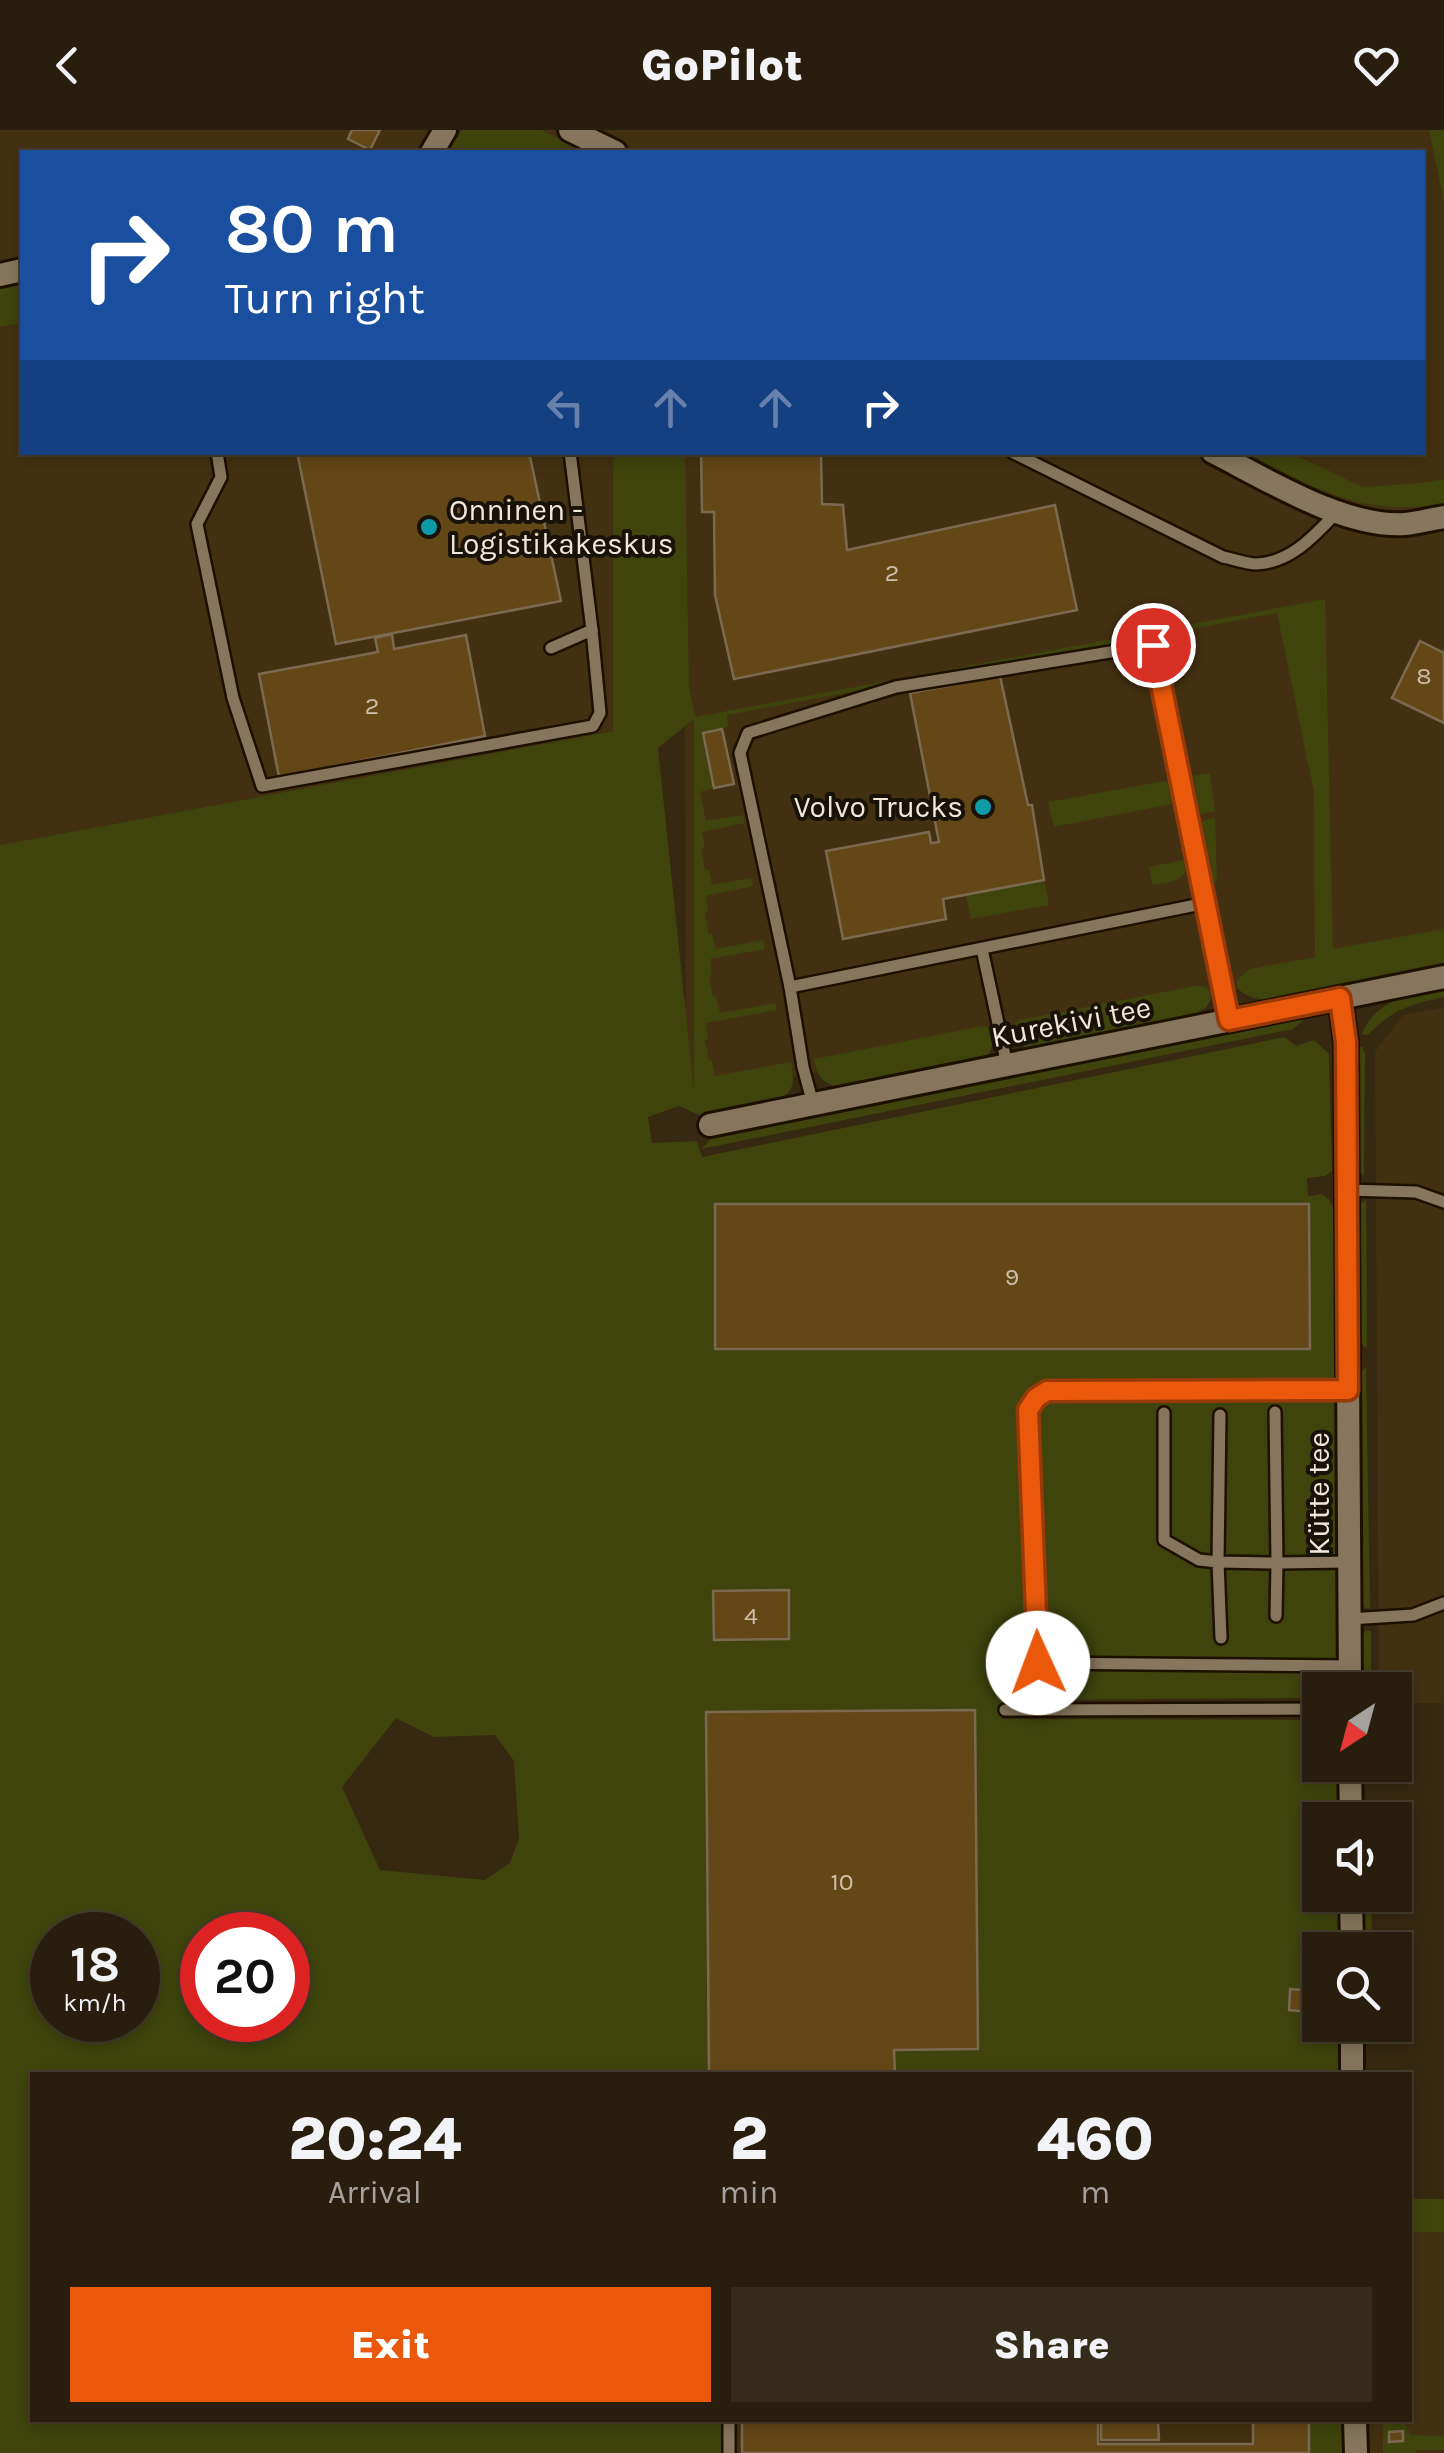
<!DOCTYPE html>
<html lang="en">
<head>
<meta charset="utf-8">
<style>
	body { margin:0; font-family:Karla,sans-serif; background:#352b1b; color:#f1f3f6; height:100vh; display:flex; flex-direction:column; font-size:38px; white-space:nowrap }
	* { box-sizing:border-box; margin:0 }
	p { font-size:32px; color:#a5a29d }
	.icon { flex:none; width:55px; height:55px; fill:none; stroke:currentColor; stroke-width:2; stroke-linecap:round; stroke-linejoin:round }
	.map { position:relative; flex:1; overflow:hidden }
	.drawer { position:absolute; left:30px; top:1942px; width:1382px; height:350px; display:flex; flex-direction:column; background:#291e0d; border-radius:0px; box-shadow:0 5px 15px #0003,0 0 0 2px #453c2e }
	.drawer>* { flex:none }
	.top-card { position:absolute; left:20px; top:20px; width:1405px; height:305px; border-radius:0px; box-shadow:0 5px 15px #0003,0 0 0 2px #453c2e; background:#1a4fa0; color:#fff; overflow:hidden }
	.needle { width:65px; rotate:216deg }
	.fabs { position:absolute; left:1302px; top:1542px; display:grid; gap:20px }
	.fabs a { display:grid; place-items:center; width:110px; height:110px; border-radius:0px; background:#291e0d; box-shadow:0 5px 15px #0003,0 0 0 2px #453c2e; font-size:50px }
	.speed { position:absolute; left:30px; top:1782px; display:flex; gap:20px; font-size:50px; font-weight:700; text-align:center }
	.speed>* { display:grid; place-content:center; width:130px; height:130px; border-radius:50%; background:#291e0d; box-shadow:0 5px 15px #0003,0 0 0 2px #453c2e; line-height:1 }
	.speed small { font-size:25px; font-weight:400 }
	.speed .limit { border:15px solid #d22; background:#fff; color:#111 }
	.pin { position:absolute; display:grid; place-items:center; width:85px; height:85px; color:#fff; margin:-42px; border:5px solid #fff; border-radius:50%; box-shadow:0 2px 10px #0007 }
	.me { position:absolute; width:110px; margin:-55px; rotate:358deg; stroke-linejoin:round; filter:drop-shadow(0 0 8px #0008) }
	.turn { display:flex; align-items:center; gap:35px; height:210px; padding:0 40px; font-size:45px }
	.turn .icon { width:130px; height:130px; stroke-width:2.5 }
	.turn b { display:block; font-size:70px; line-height:85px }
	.lanes { display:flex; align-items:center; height:95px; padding:0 40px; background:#0003; justify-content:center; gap:50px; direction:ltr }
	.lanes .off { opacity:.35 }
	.eta { display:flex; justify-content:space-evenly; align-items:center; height:170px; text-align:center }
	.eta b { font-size:60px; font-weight:800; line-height:70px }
	.action { display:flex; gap:20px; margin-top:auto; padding:20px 40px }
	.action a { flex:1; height:115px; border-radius:0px; background:#ea580c; color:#fff; font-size:40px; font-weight:800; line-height:115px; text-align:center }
	.action a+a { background:#352b1b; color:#f1f3f6 }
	header { display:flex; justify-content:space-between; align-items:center; height:130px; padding:0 40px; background:#291e0d; font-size:45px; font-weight:800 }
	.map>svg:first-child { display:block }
	.built { fill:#433011; fill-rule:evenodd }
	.green { fill:#3e440c; fill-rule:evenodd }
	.building { fill:#634717; stroke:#7b6a51; stroke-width:2.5 }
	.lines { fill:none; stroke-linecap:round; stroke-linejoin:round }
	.service-casing { stroke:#1e1000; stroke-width:16 }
	.minor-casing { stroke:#1e1000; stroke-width:28 }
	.service { stroke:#87765d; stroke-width:11 }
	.minor { stroke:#87765d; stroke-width:22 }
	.route-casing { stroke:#983908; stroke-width:25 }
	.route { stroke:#ea580c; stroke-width:18 }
	.culture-dot { fill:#0f9aa8; stroke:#191208; stroke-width:4 }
	.labels { text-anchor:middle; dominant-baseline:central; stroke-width:8; stroke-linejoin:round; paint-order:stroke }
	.number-label { font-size:25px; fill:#cdbea8 }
	.poi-label { font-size:30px; fill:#f0e6d9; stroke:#191208; text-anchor:start }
	.street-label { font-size:30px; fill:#f0e6d9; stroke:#191208 }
</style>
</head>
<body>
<header><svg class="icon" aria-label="back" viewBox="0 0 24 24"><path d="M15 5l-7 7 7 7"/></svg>GoPilot<svg class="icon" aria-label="heart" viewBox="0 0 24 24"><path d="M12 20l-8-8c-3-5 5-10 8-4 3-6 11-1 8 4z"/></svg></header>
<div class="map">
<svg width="1444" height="2323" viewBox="0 0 1444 2323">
	<rect width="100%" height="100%" fill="#372811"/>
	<g class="built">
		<path d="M0 0H1444V818L686 969 685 588 0 715ZM22 22H1422V322H22Z"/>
		<path d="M1444 877V1573H1395V1560H1379L1375 922 1403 885Z"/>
		<path d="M1410 2069H1444V2323H718V2290H1410Z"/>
	</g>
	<g class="green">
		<path d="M462 0H541L585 22H448Z"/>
		<path d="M1429 0H1444V72Z"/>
		<path d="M22 154V193L0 197V158Z"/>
		<path d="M613 323H685L689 556 695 587 1325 469 1333 819 1444 799V833L1269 870C1256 869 1246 867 1237 858V850L1250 839 1315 827 1314 662 1277 483 727 585 728 597 703 603 714 658 700 662 706 691 743 685 745 693 702 702 705 717 701 719 705 740H709L712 755 751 748 753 756 706 766 708 781 705 783 709 804H712L716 819 763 810 765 819 710 829 712 845 709 847 713 867H716L720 883 775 873 777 880 706 893 708 909 705 910 709 931H712L715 946 791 932C794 953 796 958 778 971L701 986 679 976 648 987 652 1013 697 1011 702 1027 1285 907 1296 916 1314 910 1329 924 1332 1041 1325 1046 1307 1048 1308 1066 1322 1064 1329 1069 1334 1080 1339 1538 1335 1552 1329 1560H1320V1565L1311 1568 1003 1570 1002 1589 1314 1590 1320 1593V1635H1337L1338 1690H1320V1765H1338V1820H1320V1861L1290 1859 1289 1880 1320 1882V1895H1341V1945H32V2290H722V2323H0V715L613 601ZM694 589V961L658 618ZM396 1588 434 1607 495 1605 514 1631 519 1708 510 1733 485 1750 380 1740 342 1657ZM52 1805H138V1890H52ZM202 1805H288V1890H202Z"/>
		<path d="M1246 323H1291L1363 357 1421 353 1444 349V374C1360 387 1318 359 1246 323Z"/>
		<path d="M1210 643 1215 681 1200 684 1193 646Z"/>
		<path d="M1165 651 1174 657 1177 673 1054 697 1048 672Z"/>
		<path d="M1215 688 1217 751 1214 754 1202 691Z"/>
		<path d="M1188 729C1188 752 1171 752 1152 755L1149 737Z"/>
		<path d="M1044 750 1049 775 971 789 966 765Z"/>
		<path d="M1195 856C1204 856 1212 858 1211 869L1206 878 1192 885 1032 919 1025 918 1016 907 1014 895 1019 890Z"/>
		<path d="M1444 858V867C1411 874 1391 880 1368 905L1362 904C1376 869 1411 865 1444 858Z"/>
		<path d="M1300 888 1303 891 1293 899 701 1019 714 1006Z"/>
		<path d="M983 896 988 897C995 909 994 923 981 930L842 958C822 954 818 947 814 929Z"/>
		<path d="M1359 917H1362L1365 923 1364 1046 1358 1040Z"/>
		<path d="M1366 1070 1367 1217H1364L1359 1209 1358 1080 1360 1074Z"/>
		<path d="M1366 1237 1370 1478 1368 1479 1364 1477 1362 1471 1360 1242Z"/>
		<path d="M1366 1500 1371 1501V1560H1363V1505Z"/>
		<path d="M1365 1765H1371L1372 1820H1365Z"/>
		<rect x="1410" y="2069" width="34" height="33"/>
		<path d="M1309 2290H1343L1344 2323H1309Z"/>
		<path d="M1383 2290H1401L1412 2305 1444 2306V2320H1416V2323H1383Z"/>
	</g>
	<g class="building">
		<path d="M352 0H380L370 20 348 9Z"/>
		<path d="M297 322H529L561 471 336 514Z"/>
		<path d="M701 322H821L822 374 843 375 847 420 1055 375 1077 480 734 549 715 465 714 382H702Z"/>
		<path d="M392 504 394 519 466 505 485 606 279 647 259 544 378 522 375 508Z"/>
		<path d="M1420 511 1444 523V593L1392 568Z"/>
		<path d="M1000 546 1028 675H1032L1044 750 943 769 946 789 843 809 826 721 929 702 931 713 939 712 910 563Z"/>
		<path d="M722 599 734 654 714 658 703 603Z"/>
		<path d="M715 1074H1309L1310 1219H715Z"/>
		<path d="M789 1460V1509L714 1510 713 1461Z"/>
		<path d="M975 1580 978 1919 894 1920 895 1945H709L706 1582Z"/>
		<path d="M1290 1859 1312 1861 1311 1882 1289 1880Z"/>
		<path d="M742 2290H1098V2314H1253V2290H1309V2323H742Z"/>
		<path d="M1101 2290 1158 2291 1159 2310H1101Z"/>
		<path d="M1403 2301V2311L1389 2312V2302Z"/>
	</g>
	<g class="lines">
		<g class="service-casing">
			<g id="service">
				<path d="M217 322 221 347 197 394 233 568 262 656 593 596 600 583 592 500"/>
				<path d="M1012 322 1223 427C1234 429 1246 434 1256 434 1291 433 1315 405 1337 382"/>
				<path d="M551 518 592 500 570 322"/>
				<path d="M982 819 1007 935"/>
				<path d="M790 857 1206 773"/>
				<path d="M813 974 803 937 790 857 740 623 748 603 896 557 1153 515 1229 890"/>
				<path d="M1347 1060 1416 1062 1444 1072"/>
				<path d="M1348 1260 1047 1261 1036 1267 1029 1280 1038 1533 1349 1536"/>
				<path d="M1275 1282 1277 1433 1349 1432"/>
				<path d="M1164 1283V1410L1199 1430 1218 1432 1221 1508"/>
				<path d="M1220 1285 1218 1432 1277 1433 1276 1486"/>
				<path d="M1349 1489 1413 1485 1444 1473"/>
				<path d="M1005 1580 1320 1579"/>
				<path d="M729 2290V2323"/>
			</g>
		</g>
		<g class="minor-casing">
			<g id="minor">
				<path d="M570 0 615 22"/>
				<path d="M432 22 445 0"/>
				<path d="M0 145 22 140"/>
				<path d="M1213 322C1266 349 1344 398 1405 394 1418 393 1431 389 1444 387"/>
				<path d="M1340 868 1346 912 1350 1560"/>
				<path d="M710 995 1444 847"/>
				<path d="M1350 1635 1351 1690"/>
				<path d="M1351 1765 1352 1820"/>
				<path d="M1352 1895V1945"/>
				<path d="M1355 2290 1356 2323"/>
			</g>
		</g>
		<use href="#service" class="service"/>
		<use href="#minor" class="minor"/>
	</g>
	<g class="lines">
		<g class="route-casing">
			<path id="route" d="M1038 1533 1028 1280 1036 1268 1047 1261 1348 1260 1346 912 1340 868 1229 890 1153 515"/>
		</g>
		<use href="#route" class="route"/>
	</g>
	<g class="culture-dot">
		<circle cx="429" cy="397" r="10"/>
		<circle cx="983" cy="677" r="10"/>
	</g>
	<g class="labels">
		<g class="number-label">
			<text x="892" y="442">2</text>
			<text x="1424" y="545">8</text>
			<text x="372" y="575">2</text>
			<text x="1012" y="1146">9</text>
			<text x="751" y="1485">4</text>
			<text x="842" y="1751">10</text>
		</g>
		<g class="poi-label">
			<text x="449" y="380">Onninen -<tspan x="449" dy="34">Logistikakeskus</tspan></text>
			<text x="963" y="677" text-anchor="end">Volvo Trucks</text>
		</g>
		<g class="street-label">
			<text transform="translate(1071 892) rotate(-11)">Kurekivi tee</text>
			<text transform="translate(1319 1364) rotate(-90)">Kütte tee</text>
		</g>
	</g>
</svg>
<div class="fabs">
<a><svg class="needle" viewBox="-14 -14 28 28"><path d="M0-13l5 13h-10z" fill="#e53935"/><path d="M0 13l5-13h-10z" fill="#a5a29d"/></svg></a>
<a><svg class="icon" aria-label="sound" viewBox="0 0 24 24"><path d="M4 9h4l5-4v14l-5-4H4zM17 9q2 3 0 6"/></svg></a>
<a><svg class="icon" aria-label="search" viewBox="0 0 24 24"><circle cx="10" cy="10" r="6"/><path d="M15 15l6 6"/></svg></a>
</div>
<div class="speed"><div>18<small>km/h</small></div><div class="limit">20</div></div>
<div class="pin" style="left:1153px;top:515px;background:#d93025"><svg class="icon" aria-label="arrive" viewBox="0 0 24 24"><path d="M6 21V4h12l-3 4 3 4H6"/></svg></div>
<svg class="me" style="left:1038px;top:1533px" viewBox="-20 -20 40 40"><circle r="19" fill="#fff"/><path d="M0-13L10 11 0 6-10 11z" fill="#ea580c"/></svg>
<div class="top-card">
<div class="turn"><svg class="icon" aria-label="right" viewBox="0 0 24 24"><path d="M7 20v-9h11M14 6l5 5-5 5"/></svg><div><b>80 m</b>Turn right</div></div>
<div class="lanes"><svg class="icon off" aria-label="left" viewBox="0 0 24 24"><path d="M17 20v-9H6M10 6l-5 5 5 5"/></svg><svg class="icon off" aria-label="ahead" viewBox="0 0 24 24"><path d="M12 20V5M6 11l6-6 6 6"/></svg><svg class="icon off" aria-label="ahead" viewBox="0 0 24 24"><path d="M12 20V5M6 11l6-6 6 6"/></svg><svg class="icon" aria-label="right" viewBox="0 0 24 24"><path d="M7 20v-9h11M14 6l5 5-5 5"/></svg></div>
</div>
<section class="drawer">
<div class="eta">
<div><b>20:24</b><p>Arrival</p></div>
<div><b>2</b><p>min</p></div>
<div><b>460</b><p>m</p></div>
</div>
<div class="action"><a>Exit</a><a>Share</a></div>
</section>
</div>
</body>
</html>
